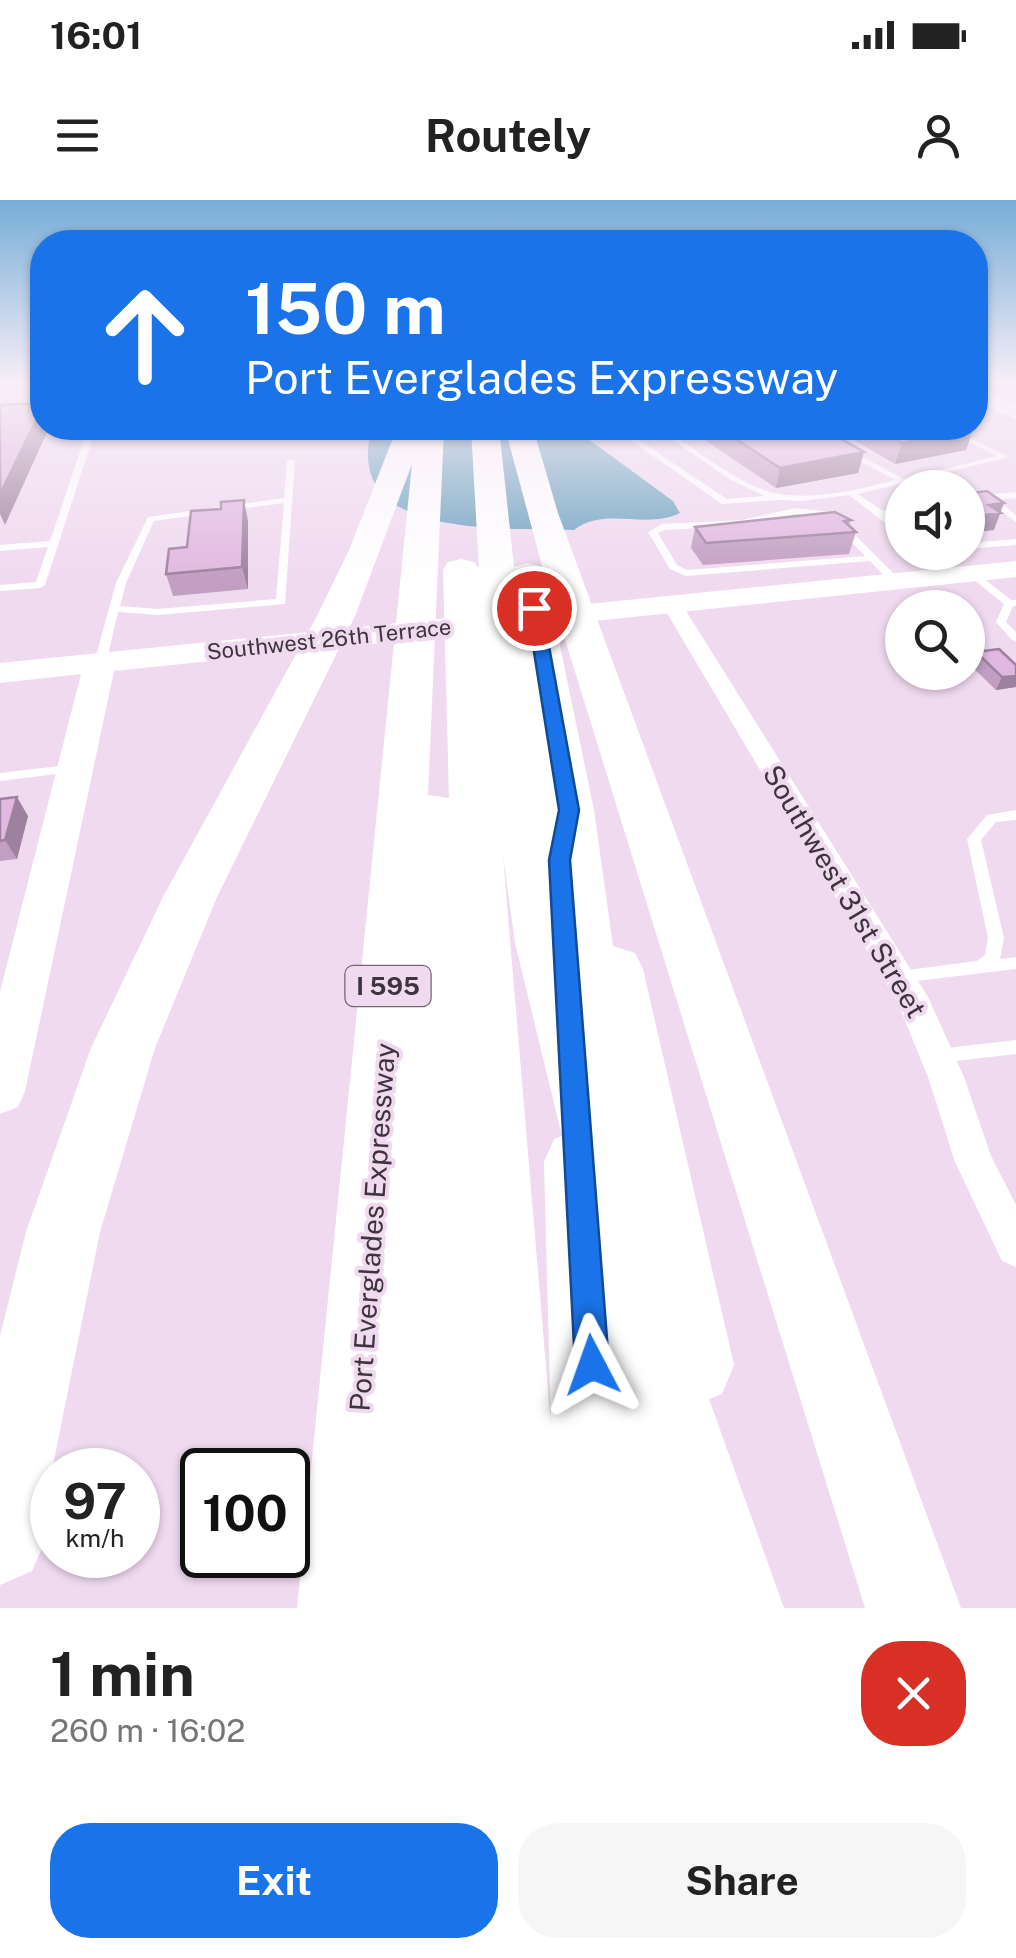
<!DOCTYPE html>
<html lang="en">
<head>
<meta charset="utf-8">
<style>
	body { margin:0; font-family:"Public Sans",sans-serif; background:#f6f6f6; color:#222; height:100vh; display:flex; flex-direction:column; font-size:38px; white-space:nowrap }
	* { box-sizing:border-box; margin:0 }
	p { font-size:32px; color:#767676 }
	.icon { flex:none; width:55px; height:55px; fill:none; stroke:currentColor; stroke-width:2; stroke-linecap:round; stroke-linejoin:round }
	.map { position:relative; height:1408px; overflow:hidden }
	.sheet { display:flex; flex-direction:column; background:#fff; flex:1 }
	.sheet>* { flex:none }
	.hud { position:absolute; left:30px; top:30px; width:958px; height:210px; border-radius:40px; box-shadow:0 2px 8px #0004; background:#1a73e8; color:#fff; overflow:hidden }
	.tools { position:absolute; left:885px; top:270px; display:grid; gap:20px }
	.tools a { display:grid; place-items:center; width:100px; height:100px; border-radius:50%; background:#fff; box-shadow:0 2px 8px #0004; font-size:50px }
	.speed { position:absolute; left:30px; top:1248px; display:flex; gap:20px; font-size:50px; font-weight:700; text-align:center }
	.speed>* { display:grid; place-content:center; width:130px; height:130px; border-radius:50%; background:#fff; box-shadow:0 2px 8px #0004; line-height:1 }
	.speed small { font-size:25px; font-weight:400 }
	.speed .limit { border:5px solid #111; border-radius:15px; background:#fff; color:#111 }
	.pin { position:absolute; display:grid; place-items:center; width:85px; height:85px; color:#fff; margin:-42px; border:5px solid #fff; border-radius:50%; box-shadow:0 2px 10px #0007 }
	.me { position:absolute; width:110px; margin:-55px; rotate:356deg; stroke-linejoin:round; filter:drop-shadow(0 0 8px #0008) }
	.turn { display:flex; align-items:center; gap:35px; height:210px; padding:0 50px; font-size:45px }
	.turn .icon { width:130px; height:130px; stroke-width:2.5 }
	.turn b { display:block; font-size:70px; line-height:85px }
	.round { display:grid; place-items:center; flex:none; width:105px; height:105px; border-radius:40px; background:#f6f6f6 }
	.headline { display:flex; align-items:center; justify-content:space-between; height:170px; padding:0 50px }
	h1 { font-size:60px; font-weight:700; line-height:75px }
	.cta { display:flex; gap:20px; margin-top:auto; padding:20px 50px }
	.cta a { flex:1; height:115px; border-radius:40px; background:#1a73e8; color:#fff; font-size:40px; font-weight:700; line-height:115px; text-align:center }
	.cta a+a { background:#f6f6f6; color:#222 }
	.status { display:flex; justify-content:space-between; align-items:center; height:70px; padding:0 50px; background:#fff; direction:ltr }
	.status svg { height:28px; fill:currentColor }
	header { display:flex; justify-content:space-between; align-items:center; height:130px; padding:0 50px; background:#fff; font-size:45px; font-weight:700 }
	.map>svg:first-child { display:block }
	.water { fill:#6ba2be }
	.lines { fill:none; stroke-linecap:round; stroke-linejoin:round }
	.lane { fill:#fff; fill-rule:evenodd }
	.street { fill:#fff; fill-rule:evenodd }
	.secondary { fill:#fff; fill-rule:evenodd }
	.primary { fill:#fff; fill-rule:evenodd }
	.highway { fill:#fff; fill-rule:evenodd }
	.wall { fill:#c29ec2 }
	.shaded-wall { fill:#9e819e }
	.building { fill:#e1b8e1; stroke:#9e819e; stroke-width:2.5 }
	.route { fill:#1a73e8; stroke:#114b97; stroke-width:2.5 }
	.labels { text-anchor:middle; dominant-baseline:central; stroke-width:8; stroke-linejoin:round; paint-order:stroke }
	.far-street-label { font-size:22px; fill:#3d343d; stroke:#f0daf0 }
	.shield { fill:#f0daf0; stroke:#736673; stroke-width:2.5 }
	.shield-label { font-size:25px; font-weight:bold; fill:#3d343d }
	.street-label { font-size:28px; fill:#3d343d; stroke:#f0daf0 }
</style>
</head>
<body>
<div class="status"><b>16:01</b><svg viewBox="0 0 49 12"><path d="M0 12V9h3v3zM5 12V6h3v6zM10 12V3h3v9zM15 12V0h3v12zM26 1h20v11H26zM47 4h2v5h-2z"/></svg></div>
<header><svg class="icon" aria-label="menu" viewBox="0 0 24 24"><path d="M4 6h16M4 12h16M4 18h16"/></svg>Routely<svg class="icon" aria-label="person" viewBox="0 0 24 24"><circle cx="12" cy="8" r="4"/><path d="M4 21q1-7 8-7t8 7"/></svg></header>
<div class="map">
<svg width="1016" height="1408" viewBox="0 0 1016 1408">
	<rect width="100%" height="100%" fill="#f0daf0"/>
	<path class="water" d="M372 228H573L673 301 680 313C646 330 604 306 574 330 505 327 340 341 372 228Z"/>
	<g class="lines">
		<g class="lane">
			<path d="M88 228H96L45 385 40 388 0 391V385L36 382 48 347 0 351V345L50 341Z"/>
			<path d="M613 228H621L727 299 765 296 731 280 655 228H662C693 247 744 289 779 294 817 300 860 289 896 280L844 253V249H847L904 279 997 256 941 228H949L1009 257 858 294 883 311 902 303V309L888 315 902 328V336L849 295 801 301 778 300 722 304Z"/>
			<path d="M291 259 295 261 285 404 158 415 118 412 106 463 104 465H96L94 463 116 383 148 317 284 298 287 261ZM284 303 276 399 158 409 120 406 126 383 154 321Z"/>
			<path d="M1016 292V298L997 300 1016 315V322L987 301 968 302V297Z"/>
			<path d="M795 308 832 312 899 379V383H891L870 361 686 376 670 369 648 332 662 324 742 320ZM795 314 826 316 865 356 687 370 677 365 658 333 664 330 742 326Z"/>
			<path d="M1016 339V345L968 349V343Z"/>
			<path d="M919 352H929L951 374V378H945Z"/>
			<path d="M968 371H974L1011 400H1016V406H1013L1006 422 1016 432V441L1012 440 996 422 1004 404 968 375Z"/>
			<path d="M76 564 82 568 81 571 0 581V573Z"/>
			<path d="M1016 610V620L996 622 981 640 1004 738 1000 759 1016 757V769L900 783 894 782 892 777 894 772 900 771 977 761 985 755 988 738 967 639 987 615Z"/>
			<path d="M1016 840V854L938 863 932 861 929 856 932 851 938 849Z"/>
		</g>
		<path class="street" d="M671 397 681 403 928 797 964 877 991 956 1016 1005V1067L1002 1061 955 962 928 877 897 801 661 403Z"/>
		<path class="secondary" d="M1016 361V377L114 471 25 891 18 907 0 914V792L81 474 0 483V463Z"/>
		<path class="primary" d="M975 187 1016 204V219L975 202Z"/>
		<path class="highway" d="M397 228H444L428 595 449 598 443 370 448 362 461 359 474 362 479 369 471 228H499L514 367 527 363 540 366 544 373 505 228H533L558 313 961 1408H865L546 378 594 610 613 746 635 753 643 769 734 1165 722 1194 709 1199 784 1408H297L412 264 355 416 217 697 155 848 100 1032 52 1270 46 1339 32 1371 0 1385V1136L26 1032 91 848 163 697 317 416 349 350ZM503 656 515 743 562 936 554 939 544 962 551 1226Z"/>
	</g>
	<g class="wall">
		<path d="M687 228H779L858 273 776 288Z"/>
		<path d="M857 228H968L966 250 895 264 854 240Z"/>
		<path d="M221 309 248 321V389L173 396 166 374Z"/>
		<path d="M851 320 849 325 856 332 849 354 703 365 691 348 695 327Z"/>
		<path d="M902 427V452L892 440 896 428Z"/>
		<path d="M968 428 981 440 975 452 968 453Z"/>
		<path d="M976 452 1016 465V487L996 490 970 465Z"/>
		<path d="M0 599 28 616 17 659 0 661Z"/>
	</g>
	<g class="shaded-wall">
		<path d="M42 208V228H49L5 325 0 314V294Z"/>
		<path d="M973 230 966 250 895 264 902 243Z"/>
		<path d="M864 252 858 273 776 288 780 268Z"/>
		<path d="M244 300 248 321V389L242 367Z"/>
		<path d="M1004 303 994 330 968 333V317L989 305Z"/>
		<path d="M1016 476V487L996 490 1002 477Z"/>
		<path d="M17 597 28 616 17 659 5 640Z"/>
	</g>
	<g class="building">
		<path d="M42 203V208L0 294V205Z"/>
		<path d="M719 228H779L788 234 822 228 864 252 780 268Z"/>
		<path d="M872 228H968L973 230 902 243Z"/>
		<path d="M968 290 972 293 987 291 1004 303 989 305 1001 313 968 317Z"/>
		<path d="M244 300 242 367 166 374 169 349 187 347 191 311 221 309V302Z"/>
		<path d="M835 312 851 320 844 321 856 332 706 343 695 327Z"/>
		<path d="M968 428 981 440 968 442Z"/>
		<path d="M999 449 1016 465V476L1002 477 976 452Z"/>
		<path d="M17 597 5 640 0 641V599Z"/>
	</g>
	<linearGradient id="sky" x2="0" y2="1"><stop stop-color="#76add7"/><stop offset="0.48" stop-color="#f8eef8"/><stop offset="1" stop-color="#f8eef8" stop-opacity="0"/></linearGradient>
	<rect width="1016" height="380" fill="url(#sky)"/>
	<path class="route" d="M534 404 542 408 579 610 570 660 609 1165 604 1177 592 1182 580 1177 575 1165 549 660 559 610 527 408Z"/>
	<g class="labels">
		<g class="far-street-label">
			<text transform="translate(329 439) rotate(-6)">Southwest 26th Terrace</text>
		</g>
		<rect class="shield" x="345.5" y="766" width="85" height="40" rx="8"/>
		<g class="shield-label">
			<text x="388" y="786">I 595</text>
		</g>
		<g class="street-label">
			<text transform="translate(845 691) rotate(59)">Southwest 31st Street</text>
			<text transform="translate(372 1027) rotate(-86)">Port Everglades Expressway</text>
		</g>
	</g>
</svg>
<div class="tools">
<a><svg class="icon" aria-label="sound" viewBox="0 0 24 24"><path d="M4 9h4l5-4v14l-5-4H4zM17 9q2 3 0 6"/></svg></a>
<a><svg class="icon" aria-label="search" viewBox="0 0 24 24"><circle cx="10" cy="10" r="6"/><path d="M15 15l6 6"/></svg></a>
</div>
<div class="speed"><div>97<small>km/h</small></div><div class="limit">100</div></div>
<div class="pin" style="left:534px;top:408px;background:#d93025"><svg class="icon" aria-label="arrive" viewBox="0 0 24 24"><path d="M6 21V4h12l-3 4 3 4H6"/></svg></div>
<svg class="me" style="left:592px;top:1165px" viewBox="-20 -20 40 40"><path d="M0-17L14 15 0 8-14 15z" fill="#1a73e8" stroke="#fff" stroke-width="4"/></svg>
<div class="hud">
<div class="turn"><svg class="icon" aria-label="ahead" viewBox="0 0 24 24"><path d="M12 20V5M6 11l6-6 6 6"/></svg><div><b>150 m</b>Port Everglades Expressway</div></div>
</div>
</div>
<section class="sheet">
<div class="headline"><div><h1>1 min</h1><p>260 m · 16:02</p></div><a class="round" style="background:#d93025;color:#fff"><svg class="icon" aria-label="close" viewBox="0 0 24 24"><path d="M6 6l12 12M18 6L6 18"/></svg></a></div>
<div class="cta"><a>Exit</a><a>Share</a></div>
</section>
</body>
</html>
